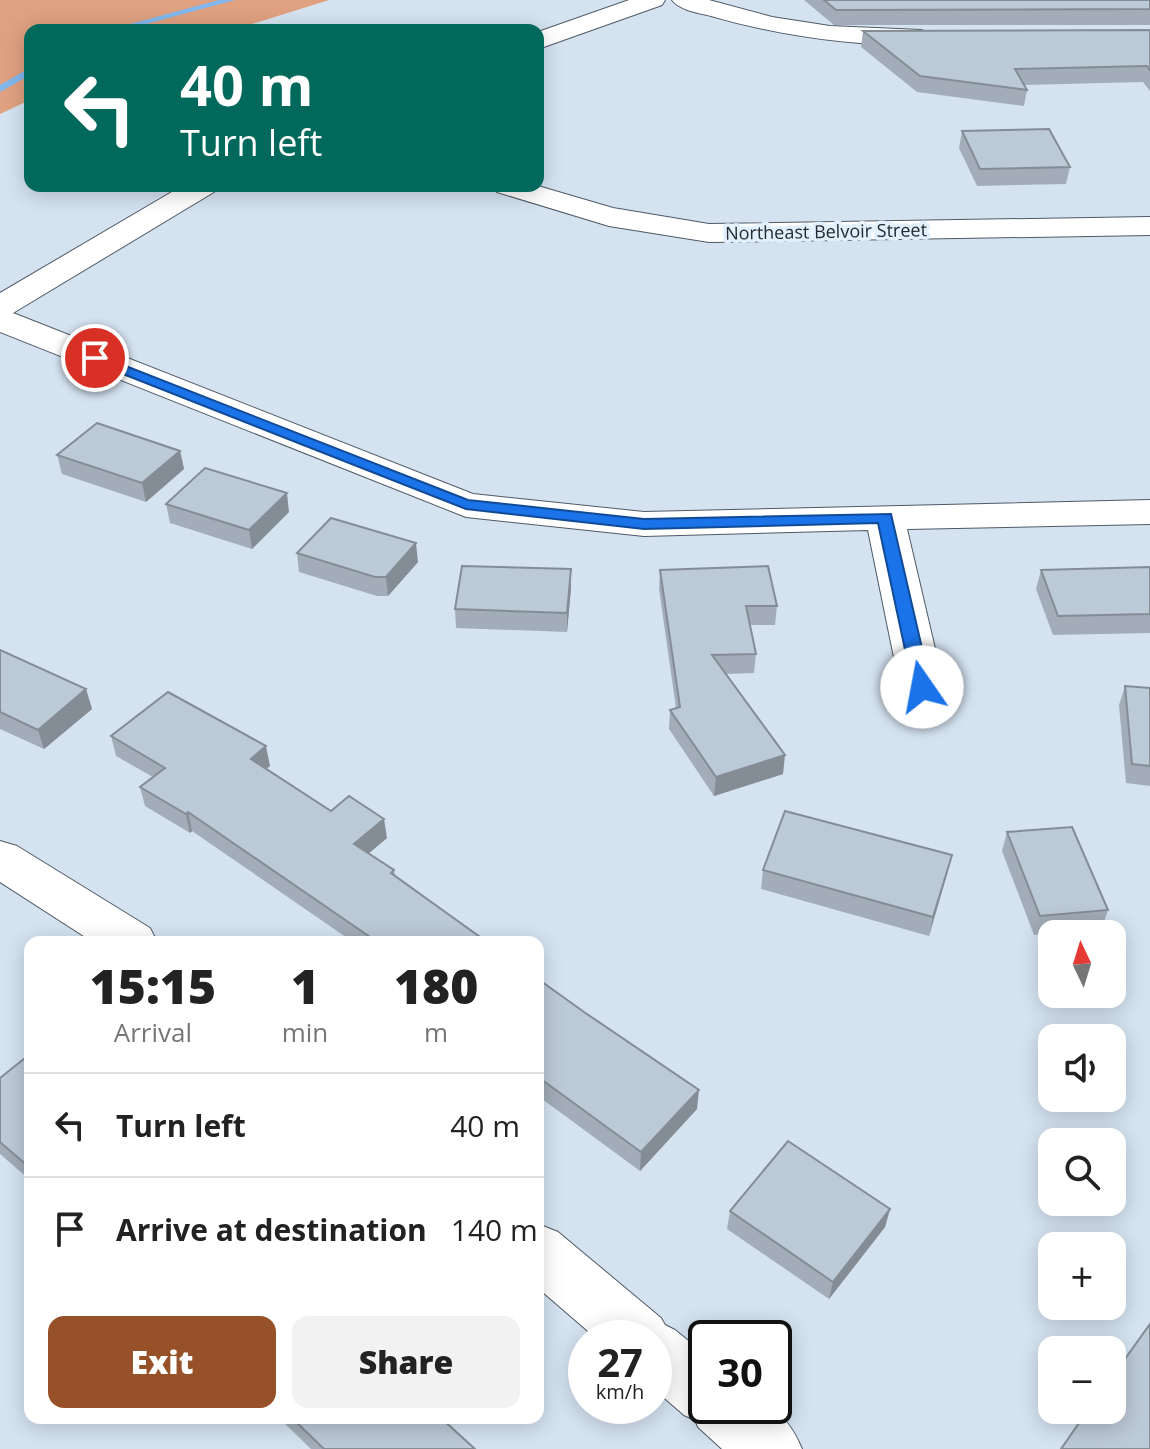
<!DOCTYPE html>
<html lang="en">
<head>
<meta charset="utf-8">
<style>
	body { margin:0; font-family:"Open Sans",sans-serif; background:#f2f2f2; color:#222; height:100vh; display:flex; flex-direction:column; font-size:30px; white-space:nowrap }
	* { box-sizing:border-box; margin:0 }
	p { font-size:26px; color:#767676 }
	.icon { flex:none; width:44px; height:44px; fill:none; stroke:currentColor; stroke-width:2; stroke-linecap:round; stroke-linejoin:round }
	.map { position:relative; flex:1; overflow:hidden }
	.drawer { position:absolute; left:24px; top:936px; width:520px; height:488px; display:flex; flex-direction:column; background:#fff; border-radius:16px; box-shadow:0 4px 20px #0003 }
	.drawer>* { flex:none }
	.guide { position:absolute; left:24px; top:24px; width:520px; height:168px; border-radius:16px; box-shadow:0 4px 20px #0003; background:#00695c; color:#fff; overflow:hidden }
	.needle { width:52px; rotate:356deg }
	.tools { position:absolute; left:1038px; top:920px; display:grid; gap:16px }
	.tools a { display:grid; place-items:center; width:88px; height:88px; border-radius:16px; background:#fff; box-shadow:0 4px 20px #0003; font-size:40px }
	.speed { position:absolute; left:568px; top:1320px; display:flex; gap:16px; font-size:40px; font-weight:700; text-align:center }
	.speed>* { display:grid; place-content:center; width:104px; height:104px; border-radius:50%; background:#fff; box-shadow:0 4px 20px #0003; line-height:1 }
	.speed small { font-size:20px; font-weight:400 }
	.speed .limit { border:4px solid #111; border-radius:12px; background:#fff; color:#111 }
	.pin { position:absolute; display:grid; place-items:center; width:68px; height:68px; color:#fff; margin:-34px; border:4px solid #fff; border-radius:50%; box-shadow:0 2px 8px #0007 }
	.me { position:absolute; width:88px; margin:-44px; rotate:348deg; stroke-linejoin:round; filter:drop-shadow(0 0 6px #0008) }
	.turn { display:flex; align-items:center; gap:28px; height:168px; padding:0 24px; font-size:36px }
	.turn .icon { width:104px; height:104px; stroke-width:2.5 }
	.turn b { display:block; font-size:56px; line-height:68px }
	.eta { display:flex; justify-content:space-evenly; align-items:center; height:136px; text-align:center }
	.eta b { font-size:48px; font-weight:800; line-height:56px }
	.button { display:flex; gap:16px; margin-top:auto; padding:16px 24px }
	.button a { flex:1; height:92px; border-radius:16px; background:#975128; color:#fff; font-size:32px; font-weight:800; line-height:92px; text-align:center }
	.button a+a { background:#f2f2f2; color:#222 }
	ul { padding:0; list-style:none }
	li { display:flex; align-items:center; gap:24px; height:104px; padding:0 24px; border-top:2px solid #e0e0e0 }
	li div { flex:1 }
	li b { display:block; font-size:30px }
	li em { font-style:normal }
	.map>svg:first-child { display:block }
	.green { fill:#dfa180 }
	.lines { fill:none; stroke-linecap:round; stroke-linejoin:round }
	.stream { fill:#82b7ed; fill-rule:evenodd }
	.minor-casing { stroke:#4f5a66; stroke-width:2 }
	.minor { fill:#fff; fill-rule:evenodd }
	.wall { fill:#a2adb9 }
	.shaded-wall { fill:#848d96 }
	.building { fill:#bcc9d7; stroke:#848d96; stroke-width:2 }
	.route { fill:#1a73e8; stroke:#114b97; stroke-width:2 }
	.labels { text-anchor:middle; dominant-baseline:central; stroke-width:7; stroke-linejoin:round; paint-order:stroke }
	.far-street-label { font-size:18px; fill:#262b30; stroke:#e2f0fe }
</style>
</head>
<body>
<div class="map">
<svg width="1150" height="1449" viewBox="0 0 1150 1449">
	<rect width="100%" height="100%" fill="#d5e3f1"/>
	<path class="green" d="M0 0H329L233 30H30V100L0 114Z"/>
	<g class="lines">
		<g class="stream">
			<path d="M219 0H235L124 30H108Z"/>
			<path d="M30 68V75L0 92V85Z"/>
		</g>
		<g class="minor-casing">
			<g id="minor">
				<path d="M629 0H665L662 5 538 49V32Z"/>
				<path d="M672 0H709L772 17 830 26 921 30 930 33 934 38 930 43 921 46C849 45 780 36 711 16 699 13 679 10 672 0Z"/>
				<path d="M182 186H218L214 192 13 313 473 494 644 512 1150 500V524L907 529 944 687 937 697 922 702 907 697 900 687 868 530 644 536 466 517 0 332V293Z"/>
				<path d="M493 186H538L613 208 709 224 1150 217V235L709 242 609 226 497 192Z"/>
				<path d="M0 841 17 846 150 928 157 942H93L0 882Z"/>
				<path d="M538 1224 558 1232 661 1318 665 1325 675 1330 706 1355V1406C755 1406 780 1396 802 1449H722L698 1427 695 1420 684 1415 654 1389V1338H596L538 1288Z"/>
			</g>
		</g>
		<use href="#minor" class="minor"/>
	</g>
	<g class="wall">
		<path d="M804 0H1150V25H834Z"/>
		<path d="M1150 30V91L1143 82 1024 85 1027 90 1024 106 917 92 861 47 863 31Z"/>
		<path d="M962 131 1070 167 1066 184 977 186 959 148Z"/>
		<path d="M180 451 184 469 146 502 62 474 57 455Z"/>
		<path d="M166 504 289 512 252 549 170 523Z"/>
		<path d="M297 553 418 562 388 596H377L299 572Z"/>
		<path d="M1150 567V633L1053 635 1036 589 1041 570Z"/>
		<path d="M660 570 777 606 775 625H750L756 654 754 673 726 674 783 774 714 796 669 729 670 710 676 708 659 589Z"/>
		<path d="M571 588 567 632 456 628 455 609Z"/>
		<path d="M0 650 86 689 92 709 44 749 0 729Z"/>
		<path d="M1125 686 1150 688V786L1126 783 1119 705Z"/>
		<path d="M111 736 270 766 266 769 331 811 387 838 368 854 394 870 395 875 487 942H353L192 831 190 833 145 806 140 787 153 777 116 756Z"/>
		<path d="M1007 832 1108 910 1101 930 1034 935 1002 851Z"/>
		<path d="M763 870 947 874 929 936 761 889Z"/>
		<path d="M538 979 697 1109 640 1171 538 1096Z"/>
		<path d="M30 1054V1180L0 1154V1078Z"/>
		<path d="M890 1209 885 1227 829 1299 727 1229 730 1211Z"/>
		<path d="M279 1418H441L475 1449H311Z"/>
	</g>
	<g class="shaded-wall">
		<path d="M180 451 184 469 146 502 142 483Z"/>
		<path d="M287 493 289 512 252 549 249 530Z"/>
		<path d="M416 543 418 562 388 596 386 577Z"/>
		<path d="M571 569V588L567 632V613Z"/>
		<path d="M86 689 92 709 44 749 38 730Z"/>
		<path d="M266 746 270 766 255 778 251 759Z"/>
		<path d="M785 755 783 774 714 796 716 777Z"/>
		<path d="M188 812 192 831 190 833 186 814Z"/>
		<path d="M384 819 387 838 356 864 354 844Z"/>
		<path d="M952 855 947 874 929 936 933 917Z"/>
		<path d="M699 1090 697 1109 640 1171 641 1152Z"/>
		<path d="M890 1209 885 1227 829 1299 833 1282Z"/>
	</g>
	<g class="building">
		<path d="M824 0H1150V9L836 10Z"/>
		<path d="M1150 30V70L1147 66 1015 69 1027 90 920 76 863 31Z"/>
		<path d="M1049 129 1070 167 980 169 962 131Z"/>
		<path d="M97 423 180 451 142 483 57 455Z"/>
		<path d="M205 468 287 493 249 530 166 504Z"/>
		<path d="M331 518 416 543 386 577H375L297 553Z"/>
		<path d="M462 566 571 569 567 613 455 609Z"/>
		<path d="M768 566 777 606H746L756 654 712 655 785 755 716 777 670 710 680 707 660 570Z"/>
		<path d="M1150 567V614L1058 616 1041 570Z"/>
		<path d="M0 650 86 689 38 730 0 712Z"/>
		<path d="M1125 686 1150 688V766L1132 764Z"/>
		<path d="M168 692 266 746 251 759 331 811 349 796 384 819 354 844 394 870 391 873 487 942H366L364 941 370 937 188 812 186 814 140 787 165 768 111 736Z"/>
		<path d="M785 811 952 855 933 917 763 870Z"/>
		<path d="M1072 827 1108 910 1040 916 1007 832Z"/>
		<path d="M538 979 584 1012 699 1090 641 1152 538 1077Z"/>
		<path d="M30 1054V1168L0 1142V1078Z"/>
		<path d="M788 1141 890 1209 833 1282 730 1211Z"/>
		<path d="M1150 1324V1449H1061L1088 1410H1112V1377Z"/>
		<path d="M292 1418H441L475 1449H324Z"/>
	</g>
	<path class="route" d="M95 354 468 500 644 519 891 514 931 687 922 693 913 687 878 523 644 529 466 509 90 361V355Z"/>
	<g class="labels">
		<g class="far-street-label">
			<text transform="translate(826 231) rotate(-1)">Northeast Belvoir Street</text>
		</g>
	</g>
</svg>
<div class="tools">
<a><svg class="needle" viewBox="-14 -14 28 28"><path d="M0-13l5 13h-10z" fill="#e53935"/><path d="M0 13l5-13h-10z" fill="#767676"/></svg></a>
<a><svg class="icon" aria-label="sound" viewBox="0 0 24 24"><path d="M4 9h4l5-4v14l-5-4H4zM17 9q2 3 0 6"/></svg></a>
<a><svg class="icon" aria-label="search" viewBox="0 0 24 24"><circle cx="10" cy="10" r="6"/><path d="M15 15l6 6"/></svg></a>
<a>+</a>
<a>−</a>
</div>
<div class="speed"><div>27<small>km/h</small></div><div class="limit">30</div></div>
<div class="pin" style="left:95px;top:358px;background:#d93025"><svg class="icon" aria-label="arrive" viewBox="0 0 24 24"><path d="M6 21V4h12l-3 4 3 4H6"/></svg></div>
<svg class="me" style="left:922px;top:687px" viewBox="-20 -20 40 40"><circle r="19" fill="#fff"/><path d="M0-13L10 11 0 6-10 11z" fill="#1a73e8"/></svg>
<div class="guide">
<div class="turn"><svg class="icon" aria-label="left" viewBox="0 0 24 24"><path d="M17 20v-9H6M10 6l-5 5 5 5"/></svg><div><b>40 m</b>Turn left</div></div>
</div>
<section class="drawer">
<div class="eta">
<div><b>15:15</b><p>Arrival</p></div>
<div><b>1</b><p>min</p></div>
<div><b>180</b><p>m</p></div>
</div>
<ul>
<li><svg class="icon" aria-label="left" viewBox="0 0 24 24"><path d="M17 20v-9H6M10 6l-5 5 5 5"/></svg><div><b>Turn left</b></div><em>40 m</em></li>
<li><svg class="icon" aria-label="arrive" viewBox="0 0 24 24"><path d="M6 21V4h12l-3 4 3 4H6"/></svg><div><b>Arrive at destination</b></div><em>140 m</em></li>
</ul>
<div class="button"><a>Exit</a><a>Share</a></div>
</section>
</div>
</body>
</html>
